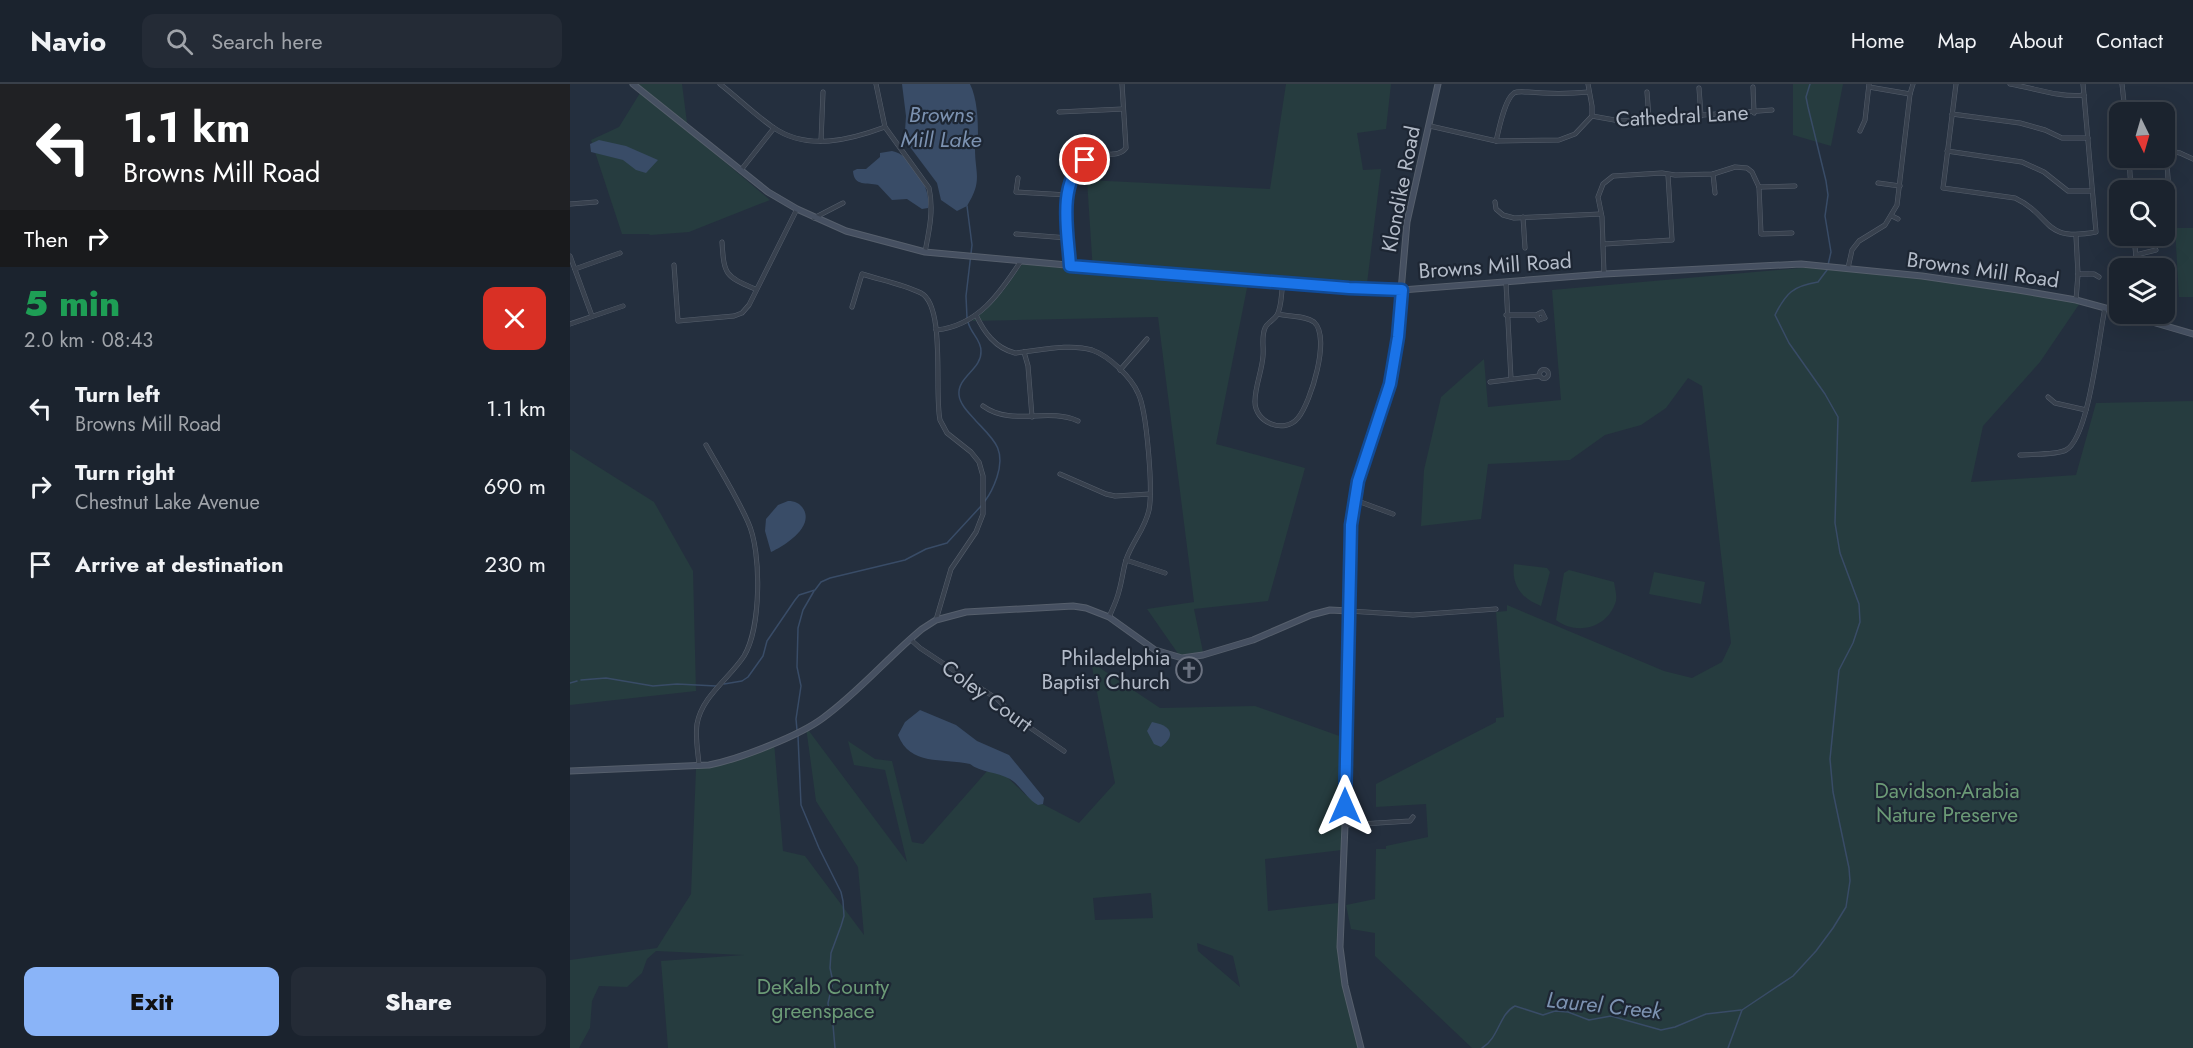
<!DOCTYPE html>
<html lang="en">
<head>
<meta charset="utf-8">
<style>
	body { margin:0; font-family:Jost,sans-serif; background:#242b36; color:#f1f3f6; height:100vh; display:flex; flex-direction:column; font-size:22px; white-space:nowrap }
	* { box-sizing:border-box; margin:0 }
	p { font-size:20px; color:#a0a4aa }
	.icon { flex:none; width:33px; height:33px; fill:none; stroke:currentColor; stroke-width:2; stroke-linecap:round; stroke-linejoin:round }
	.map { position:relative; flex:1; overflow:hidden }
	.side { display:flex; flex-direction:column; background:#1b232e; width:570px }
	.side>* { flex:none }
	.top-card { background:#202124; color:#fff; overflow:hidden }
	.needle { width:39px; rotate:175deg }
	.tools { position:absolute; left:1539px; top:18px; display:grid; gap:12px }
	.tools a { display:grid; place-items:center; width:66px; height:66px; border-radius:12px; background:#1b232e; box-shadow:0 6px 24px #0002,0 0 0 2px #39404a; font-size:30px }
	.pin { position:absolute; display:grid; place-items:center; width:51px; height:51px; color:#fff; margin:-26px; border:3px solid #fff; border-radius:50%; box-shadow:0 2px 6px #0007 }
	.me { position:absolute; width:66px; margin:-33px; rotate:0deg; stroke-linejoin:round; filter:drop-shadow(0 0 4px #0008) }
	.turn { display:flex; align-items:center; gap:21px; height:126px; padding:0 24px; font-size:27px }
	.turn .icon { width:78px; height:78px; stroke-width:2.5 }
	.turn b { display:block; font-size:42px; line-height:51px }
	.then { display:flex; align-items:center; height:57px; padding:0 24px; background:#0003; gap:12px; font-size:22px }
	.round { display:grid; place-items:center; flex:none; width:63px; height:63px; border-radius:12px; background:#242b36 }
	.headline { display:flex; align-items:center; justify-content:space-between; height:102px; padding:0 24px }
	h1 { font-size:36px; font-weight:800; line-height:45px; color:#1e9e55 }
	.cta { display:flex; gap:12px; margin-top:auto; padding:12px 24px }
	.cta a { flex:1; height:69px; border-radius:12px; background:#8ab4f8; color:#111; font-size:24px; font-weight:800; line-height:69px; text-align:center }
	.cta a+a { background:#242b36; color:#f1f3f6 }
	ul { padding:0; list-style:none }
	li { display:flex; align-items:center; gap:18px; height:78px; padding:0 24px }
	li div { flex:1 }
	li b { display:block; font-size:22px }
	li em { font-style:normal }
	header { display:flex; align-items:center; gap:36px; box-sizing:border-box; height:84px; padding:0 30px; background:#1b232e; border-bottom:2px solid #39404a }
	header strong { font-size:28px }
	nav { display:flex; gap:33px; margin-inline-start:auto; font-size:21px }
	.search { width:420px; height:54px; background:#242b36; display:flex; align-items:center; gap:15px; box-sizing:border-box; padding:0 21px; border-radius:12px; color:#a0a4aa; font-size:22px }
	main { display:flex; flex:1; min-height:0 }
	.map>svg:first-child { display:block }
	.green { fill:#263c3f; fill-rule:evenodd }
	.water { fill:#394c67 }
	.lines { fill:none; stroke-linecap:round; stroke-linejoin:round }
	.stream { stroke:#394c67; stroke-width:1.5 }
	.street-casing { stroke:#565f6c; stroke-width:5 }
	.secondary-casing { stroke:#565f6c; stroke-width:7 }
	.street { stroke:#38414e; stroke-width:4 }
	.secondary { stroke:#465061; stroke-width:5 }
	.route-casing { stroke:#114b97; stroke-width:15 }
	.route { stroke:#1a73e8; stroke-width:10 }
	.labels { text-anchor:middle; dominant-baseline:central; stroke-width:4.5; stroke-linejoin:round; paint-order:stroke }
	.street-label { font-size:21px; fill:#b4bcc9; stroke:#1d2633 }
	.poi-label { font-size:21px; fill:#b4bcc9; stroke:#1d2633; text-anchor:end }
	.park-label { font-size:21px; fill:#6b9a76; stroke:#1d2633 }
	.water-label { font-size:22px; font-style:italic; fill:#7c92b1; stroke:#1d2633 }
</style>
</head>
<body>
<header>
<strong>Navio</strong>
<div class="search"><svg class="icon" aria-label="search" viewBox="0 0 24 24"><circle cx="10" cy="10" r="6"/><path d="M15 15l6 6"/></svg>Search here</div>
<nav><a>Home</a><a>Map</a><a>About</a><a>Contact</a></nav>
</header>
<main>
<section class="side">
<div class="top-card">
<div class="turn"><svg class="icon" aria-label="left" viewBox="0 0 24 24"><path d="M17 20v-9H6M10 6l-5 5 5 5"/></svg><div><b>1.1 km</b>Browns Mill Road</div></div>
<div class="then">Then<svg class="icon" aria-label="right" viewBox="0 0 24 24"><path d="M7 20v-9h11M14 6l5 5-5 5"/></svg></div>
</div>
<div class="headline"><div><h1>5 min</h1><p>2.0 km · 08:43</p></div><a class="round" style="background:#d93025;color:#fff"><svg class="icon" aria-label="close" viewBox="0 0 24 24"><path d="M6 6l12 12M18 6L6 18"/></svg></a></div>
<ul>
<li><svg class="icon" aria-label="left" viewBox="0 0 24 24"><path d="M17 20v-9H6M10 6l-5 5 5 5"/></svg><div><b>Turn left</b><p>Browns Mill Road</p></div><em>1.1 km</em></li>
<li><svg class="icon" aria-label="right" viewBox="0 0 24 24"><path d="M7 20v-9h11M14 6l5 5-5 5"/></svg><div><b>Turn right</b><p>Chestnut Lake Avenue</p></div><em>690 m</em></li>
<li><svg class="icon" aria-label="arrive" viewBox="0 0 24 24"><path d="M6 21V4h12l-3 4 3 4H6"/></svg><div><b>Arrive at destination</b></div><em>230 m</em></li>
</ul>
<div class="cta"><a>Exit</a><a>Share</a></div>
</section>
<div class="map">
<svg width="1623" height="964" viewBox="0 0 1623 964">
	<rect width="100%" height="100%" fill="#242f3e"/>
	<g class="green">
		<path d="M59 0H112L118 47 200 116 119 148 80 151 79 150H52L21 56 49 43 70 9Z"/>
		<path d="M716 0H821L816 45 787 49 793 86 811 85 796 208 678 199 646 360 735 384 698 517 624 525 633 568 609 571 577 525 624 518 588 233 402 237 434 206 453 179 523 188 517 96 700 105Z"/>
		<path d="M1223 0H1273L1261 62 1223 51Z"/>
		<path d="M1605 144H1623V213H1609Z"/>
		<path d="M1253 182 1335 191 1510 219 1470 278 1413 342 1401 398 1506 391 1526 319 1623 317V964H902L805 872V849L781 845 776 821 805 815 806 765H816V762L858 753 856 720 806 723V700L926 638V634L934 633 926 528 937 527V521L1094 587 1122 594 1152 578 1161 559 1132 302 1118 294 1096 324 1071 341 1035 351 1000 376 918 380 911 435 851 442 854 386 871 313 914 275 918 323 991 316 982 206Z"/>
		<path d="M0 365 84 418 123 487 126 607 0 621Z"/>
		<path d="M944 480 977 484 980 488 971 522C952 515 941 501 944 480Z"/>
		<path d="M999 486 1044 498C1045 504 1047 511 1046 517 1038 544 1007 552 986 536L994 489Z"/>
		<path d="M1084 488 1135 498 1131 520 1079 510Z"/>
		<path d="M521 578 590 624 685 622 775 654 772 766 695 775 698 827 768 819 774 897 791 964H98L91 877 174 871 86 867 77 875 72 889 57 903 29 902 22 917 20 944 9 964H0V876L87 864 121 810 126 685 150 680 204 658 213 767 235 772 294 851 288 783 246 717 236 643 337 778 315 686 284 681 278 657 305 675 322 677 342 758 353 760 418 686 436 692 457 712 509 739 545 699ZM581 809 583 834 525 836 523 814ZM627 859 663 872 670 903 628 867Z"/>
	</g>
	<g class="water">
		<path d="M332 0H400C407 14 408 35 408 51 408 56 405 59 405 64 405 91 413 96 397 122L387 127 371 116 367 99 340 63 335 47 336 32Z"/>
		<path d="M29 56 56 62 88 76 76 89 66 86 53 76 21 68 20 60Z"/>
		<path d="M322 67C341 70 362 105 358 124L352 125 337 115 322 116 308 101C297 98 284 103 283 87L287 85H296L310 73V69Z"/>
		<path d="M218 417C225 417 230 419 234 426 243 444 214 462 201 468L195 447 196 435 208 421Z"/>
		<path d="M350 626 386 641 407 657 439 671 474 714 473 720 468 721C457 715 451 702 440 695 427 688 410 688 400 680 372 674 340 682 328 651L335 638Z"/>
		<path d="M582 638C599 641 608 650 591 663L584 660 577 647Z"/>
	</g>
	<g class="lines">
		<g class="stream">
			<path d="M1240 0 1236 13 1238 23 1256 97 1258 111 1255 132 1261 168 1258 181"/>
			<path d="M397 234 396 212 402 161 397 122"/>
			<path d="M398 238C401 250 411 255 411 267 412 285 387 293 389 311 390 321 400 330 406 337 424 356 436 365 427 393 424 402 421 409 415 417"/>
			<path d="M11 596 36 594 83 602 107 600 146 602"/>
			<path d="M0 599 7 597"/>
			<path d="M154 600 172 597 178 593 193 572 197 557 225 516 229 511 245 506 251 498 260 494 335 476 356 465 377 459 412 421"/>
			<path d="M227 646 226 635 231 602 227 583 228 544 233 526 244 507"/>
			<path d="M228 652 231 721 249 764 271 808 273 817 274 832 271 842 261 869 260 884 263 898 258 919 259 930 263 941 265 964"/>
			<path d="M912 964C929 954 929 930 945 922L973 931 985 927 998 928 1019 936 1041 932 1091 946 1105 943 1136 930 1171 926"/>
			<path d="M1158 964 1172 926 1223 892 1246 867 1263 844 1276 823 1280 797 1279 784 1263 708 1260 675 1269 586 1283 559 1290 538 1289 520 1270 469 1265 439 1268 333 1255 310 1219 259 1205 231C1216 209 1223 202 1248 198L1257 186"/>
		</g>
		<g class="street-casing">
			<g id="street">
				<path d="M150 0C168 14 185 31 204 44 238 67 280 56 315 43"/>
				<path d="M306 0 315 43 359 104C364 126 359 147 355 168"/>
				<path d="M1386 0 1373 104 1445 114C1483 132 1471 158 1526 148L1513 0"/>
				<path d="M1440 0C1465 4 1489 14 1514 11"/>
				<path d="M1552 0 1555 28"/>
				<path d="M1183 3 1184 29"/>
				<path d="M1299 3 1340 10"/>
				<path d="M1129 4 1131 32"/>
				<path d="M1077 8 1079 35"/>
				<path d="M489 28 553 25"/>
				<path d="M1382 30 1450 39 1475 46 1492 54H1518"/>
				<path d="M1022 32 1050 37 1202 26"/>
				<path d="M860 42 926 57 989 56 1005 50 1022 32V22L1018 0"/>
				<path d="M1290 47 1295 36 1299 0"/>
				<path d="M251 57 253 8"/>
				<path d="M926 57C929 46 934 16 944 9 948 7 954 8 958 8 979 10 998 10 1019 8"/>
				<path d="M1595 66 1610 69 1623 75"/>
				<path d="M1596 66 1600 122"/>
				<path d="M1377 67 1452 78 1474 88 1498 107H1522"/>
				<path d="M1559 74 1561 106"/>
				<path d="M171 86 204 44"/>
				<path d="M1143 90 1145 109"/>
				<path d="M448 94 446 108 497 111"/>
				<path d="M1308 99 1330 102"/>
				<path d="M1189 103 1225 102"/>
				<path d="M925 118 926 125 933 131 944 134 1031 130"/>
				<path d="M0 120 26 118"/>
				<path d="M1322 132 1328 135"/>
				<path d="M953 133 955 164"/>
				<path d="M244 134 273 119"/>
				<path d="M446 150 498 154"/>
				<path d="M1564 152 1567 184"/>
				<path d="M152 158C154 191 155 192 185 205"/>
				<path d="M1034 160 1102 156 1098 91"/>
				<path d="M1566 171 1586 166"/>
				<path d="M0 172 22 232"/>
				<path d="M104 181 108 237 164 232 172 229 179 221 227 125"/>
				<path d="M500 181 497 111C500 93 509 75 529 71 539 69 549 73 556 64L552 0"/>
				<path d="M1278 184 1282 166 1289 157 1315 141 1327 121 1340 10 1343 0"/>
				<path d="M5 185 50 169"/>
				<path d="M1034 190 1032 133 1028 113 1033 100 1043 92 1092 89 1105 91 1143 90 1165 83 1177 84 1182 88 1189 103 1191 150 1222 149"/>
				<path d="M1508 190H1524L1529 193"/>
				<path d="M936 199 941 295"/>
				<path d="M1506 216 1508 190 1506 152"/>
				<path d="M282 223 292 190C311 196 333 200 351 209 376 222 364 309 370 336L377 349 401 368 409 378 413 392V430L406 448 381 485 366 536"/>
				<path d="M708 230C719 233 735 231 744 238 761 253 741 318 728 334 714 351 684 338 685 317 685 302 692 287 693 272 694 263 691 253 695 244 697 239 704 236 707 231 712 223 711 208 713 199"/>
				<path d="M406 231C414 248 425 264 445 269 468 267 499 259 522 266 539 272 561 293 568 309 577 327 583 406 579 426 575 445 562 458 556 476 553 486 552 497 549 507 547 516 543 524 539 533"/>
				<path d="M936 231H966L972 228 975 234 969 236 966 231"/>
				<path d="M0 240 53 222"/>
				<path d="M366 246C408 242 430 209 451 177"/>
				<path d="M454 268 458 282 462 333"/>
				<circle cx="974" cy="290" r="4.5"/>
				<path d="M550 286 577 255"/>
				<path d="M920 298 969 292"/>
				<path d="M1478 313 1485 319 1516 326"/>
				<path d="M413 322C442 343 477 323 508 337"/>
				<path d="M1450 371C1461 370 1487 371 1496 366 1519 354 1529 251 1535 224"/>
				<path d="M490 390 536 410 545 412 580 410"/>
				<path d="M785 416 823 430"/>
				<path d="M556 476 595 489"/>
				<path d="M779 527 843 531 926 525"/>
				<path d="M340 555 350 564 427 615 449 636 494 667"/>
				<path d="M129 681C128 668 125 653 127 640 132 612 159 595 174 572 191 544 192 468 178 438 166 411 150 386 136 361"/>
				<path d="M775 741 840 737 843 733"/>
			</g>
		</g>
		<g class="secondary-casing">
			<g id="secondary">
				<path d="M63 0 198 108 227 125 276 147 355 168 616 192 779 204 832 206 1034 190 1231 180 1352 192 1448 206 1506 216 1550 228"/>
				<path d="M1555 230 1623 250"/>
				<path d="M0 687 139 681C169 675 229 652 253 634 289 608 318 573 352 545L366 536 396 528 503 522 516 524 539 533 585 566 612 574 633 571 683 556 741 531 760 526 779 527"/>
				<path d="M791 964 775 901 770 863 775 741V664L781 441 788 397 820 300 827 253 837 138 868 0"/>
			</g>
		</g>
		<use href="#street" class="street"/>
		<use href="#secondary" class="secondary"/>
	</g>
	<g class="lines">
		<g class="route-casing">
			<path id="route" d="M515 76C487 100 498 149 500 182L779 204 832 206 828 253 820 300 788 397 781 441 775 722"/>
		</g>
		<use href="#route" class="route"/>
	</g>
	<defs>
		<g id="church-ring" transform="scale(1.35)"><circle r="9.5" fill="#1d2633" stroke="#6b7280" stroke-width="1.5"/><path d="M-1.2-6h2.4v3.5h3.3v2.4h-3.3V6h-2.4V-.1h-3.3v-2.4h3.3Z" fill="#6b7280"/></g>
	</defs>
	<g fill-rule="evenodd">
		<use href="#church-ring" x="619" y="586"/>
	</g>
	<g class="labels">
		<g class="street-label">
			<text transform="translate(1112 32) rotate(-3)">Cathedral Lane</text>
			<text transform="translate(831 105) rotate(-79)">Klondike Road</text>
			<text transform="translate(925 182) rotate(-4)">Browns Mill Road</text>
			<text transform="translate(1413 186) rotate(8)">Browns Mill Road</text>
			<text transform="translate(417 612) rotate(36)">Coley Court</text>
		</g>
		<g class="poi-label">
			<text x="600" y="574">Philadelphia<tspan x="600" dy="24">Baptist Church</tspan></text>
		</g>
		<g class="park-label">
			<text x="1377" y="707">Davidson-Arabia<tspan x="1377" dy="24">Nature Preserve</tspan></text>
			<text x="253" y="903">DeKalb County<tspan x="253" dy="24">greenspace</tspan></text>
		</g>
		<g class="water-label">
			<text x="371" y="30">Browns<tspan x="371" dy="25">Mill Lake</tspan></text>
			<text transform="translate(1034 921) rotate(6)">Laurel Creek</text>
		</g>
	</g>
</svg>
<div class="tools">
<a><svg class="needle" viewBox="-14 -14 28 28"><path d="M0-13l5 13h-10z" fill="#e53935"/><path d="M0 13l5-13h-10z" fill="#a0a4aa"/></svg></a>
<a><svg class="icon" aria-label="search" viewBox="0 0 24 24"><circle cx="10" cy="10" r="6"/><path d="M15 15l6 6"/></svg></a>
<a><svg class="icon" aria-label="layers" viewBox="0 0 24 24"><path d="M12 4l9 5-9 5-9-5zM3 14l9 5 9-5"/></svg></a>
</div>
<div class="pin" style="left:515px;top:76px;background:#d93025"><svg class="icon" aria-label="arrive" viewBox="0 0 24 24"><path d="M6 21V4h12l-3 4 3 4H6"/></svg></div>
<svg class="me" style="left:775px;top:722px" viewBox="-20 -20 40 40"><path d="M0-17L14 15 0 8-14 15z" fill="#1a73e8" stroke="#fff" stroke-width="4"/></svg>
</div>
</main>
</body>
</html>
